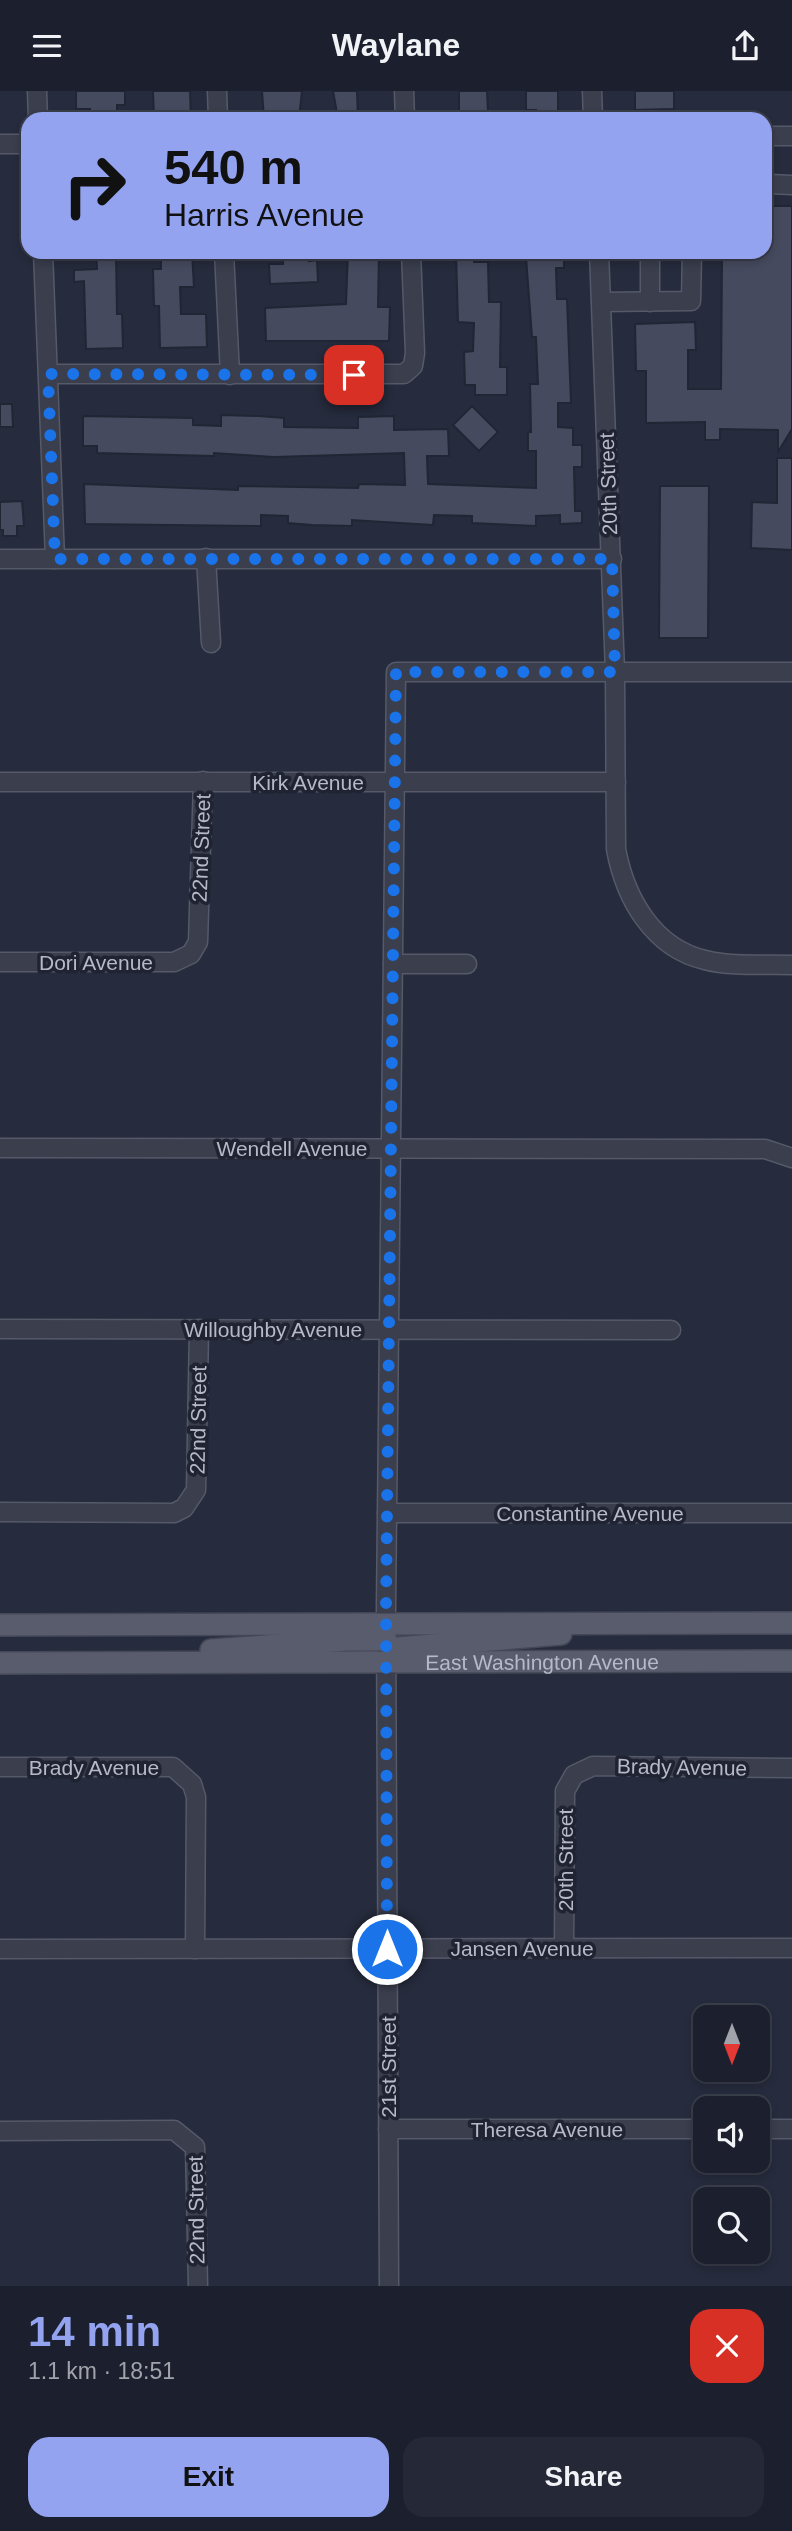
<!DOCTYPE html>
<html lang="en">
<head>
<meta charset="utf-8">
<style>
	body { margin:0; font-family:Arial,sans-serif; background:#252836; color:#f1f3f6; height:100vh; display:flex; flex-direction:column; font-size:26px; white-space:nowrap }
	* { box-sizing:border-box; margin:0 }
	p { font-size:23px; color:#a0a3aa }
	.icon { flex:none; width:38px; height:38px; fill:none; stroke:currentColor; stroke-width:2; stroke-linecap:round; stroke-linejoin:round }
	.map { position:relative; height:2195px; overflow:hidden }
	.sheet { display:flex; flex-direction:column; background:#1c202e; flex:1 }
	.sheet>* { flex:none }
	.guide { position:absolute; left:21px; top:21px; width:751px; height:147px; border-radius:21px; box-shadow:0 4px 10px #0003,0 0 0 2px #3a3e4a; background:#93a3f0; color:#111; overflow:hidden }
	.needle { width:46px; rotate:180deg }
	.controls { position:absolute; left:693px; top:1914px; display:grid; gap:14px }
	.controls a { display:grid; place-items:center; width:77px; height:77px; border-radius:14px; background:#1c202e; box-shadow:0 4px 10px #0003,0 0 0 2px #3a3e4a; font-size:35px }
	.pin { position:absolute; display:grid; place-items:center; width:60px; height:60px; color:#fff; margin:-30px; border-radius:14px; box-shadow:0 4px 10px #0006 }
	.me { position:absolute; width:77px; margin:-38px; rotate:0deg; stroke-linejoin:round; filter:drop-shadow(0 0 5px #0008) }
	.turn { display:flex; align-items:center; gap:24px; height:147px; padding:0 28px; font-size:32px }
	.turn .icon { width:91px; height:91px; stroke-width:2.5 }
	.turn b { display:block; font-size:49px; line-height:60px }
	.round { display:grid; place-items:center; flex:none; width:74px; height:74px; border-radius:21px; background:#252836 }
	.headline { display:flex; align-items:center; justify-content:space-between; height:119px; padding:0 28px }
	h1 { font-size:42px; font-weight:600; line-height:52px; color:#93a3f0 }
	.cta { display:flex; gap:14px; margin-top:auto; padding:14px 28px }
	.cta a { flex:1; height:80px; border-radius:21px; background:#93a3f0; color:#111; font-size:28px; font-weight:600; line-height:80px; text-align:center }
	.cta a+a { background:#252836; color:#f1f3f6 }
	header { display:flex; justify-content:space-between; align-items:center; height:91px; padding:0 28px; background:#1c202e; font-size:32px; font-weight:600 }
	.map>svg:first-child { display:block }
	.building { fill:#464a5e; stroke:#212534; stroke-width:2 }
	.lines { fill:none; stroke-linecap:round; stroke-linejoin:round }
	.minor-casing { stroke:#555968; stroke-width:21 }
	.major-casing { stroke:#434756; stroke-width:24 }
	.minor { stroke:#3a3e4d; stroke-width:18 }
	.major { stroke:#585c6d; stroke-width:21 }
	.route { stroke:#1a73e8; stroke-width:12; stroke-dasharray:0 21.6 }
	.labels { text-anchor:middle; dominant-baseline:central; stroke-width:7; stroke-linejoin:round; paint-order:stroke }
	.street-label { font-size:21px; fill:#b6b9c8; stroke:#1f2332 }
</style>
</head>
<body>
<header><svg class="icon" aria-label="menu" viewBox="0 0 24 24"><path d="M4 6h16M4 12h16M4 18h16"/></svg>Waylane<svg class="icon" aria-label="share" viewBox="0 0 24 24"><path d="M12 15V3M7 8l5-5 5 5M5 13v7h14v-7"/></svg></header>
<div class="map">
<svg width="792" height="2195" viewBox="0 0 792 2195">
	<rect width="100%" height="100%" fill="#262b3d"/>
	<g class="building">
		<path d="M76 0H125V14H117V28H90V18H76Z"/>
		<path d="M153 0H190L191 28H154Z"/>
		<path d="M262 0H302L299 28H264Z"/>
		<path d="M333 0H357L358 28H338Z"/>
		<path d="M459 0H487L488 21H459Z"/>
		<path d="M526 0H558V28H536V19H526Z"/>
		<path d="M635 0H674V18L635 19Z"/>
		<path d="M765 115H792V338L778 361V339L720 338V349H705V331L646 332V280H636L635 233 695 231 696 259H688V298H721L722 161H765Z"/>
		<path d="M96 161H116L117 223H122L123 257 86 258 84 190 74 191V179L97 178Z"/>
		<path d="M161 161H192L194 196H180L181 223H206L207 256 160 257 159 215H154L153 178H161Z"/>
		<path d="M283 161H309V170L317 169 318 191 270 193 269 173H283Z"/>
		<path d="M348 161H379L378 216H390L389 250H266L265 217 346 213Z"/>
		<path d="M551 161H564V177H556L557 208H567L571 312H558V336L573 337V354H582V376H574L575 420H582V432L560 433V424L536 425V435L472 432V425L434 424 433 434 352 429V435L312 434 288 432V425L261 424V435L85 433 84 393 238 399V395L358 397 359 393 405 394 404 362 274 366 214 362V365L97 362V355H83V325L193 327V334L221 335V324L259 325 284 327V336L358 337V326L394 325V339L448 338 449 365H427L428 393 536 397V360H528V341H531L530 293H538L536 246H532L526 166H551Z"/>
		<path d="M456 162H474V171H488L489 211H501L500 276H507V304H475V294H465L464 261 473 260 474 232 458 231Z"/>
		<path d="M0 313H12L13 336H0Z"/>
		<path d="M472 315 498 341 479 360 453 334Z"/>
		<path d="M777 367H792V459L751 457 752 411 777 412Z"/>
		<path d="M660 395H709L708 547H659Z"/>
		<path d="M22 410 24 435H17V445H3V439H0V411Z"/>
	</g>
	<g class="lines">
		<g class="minor-casing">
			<g id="minor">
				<path d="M37 0 38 28"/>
				<path d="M217 0 218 28"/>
				<path d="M404 0 405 28"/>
				<path d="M592 0 593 28"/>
				<path d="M765 45H792"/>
				<path d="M0 53H28"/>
				<path d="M765 90 769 93 792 94"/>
				<path d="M43 161 55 468"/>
				<path d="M224 161 230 284"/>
				<path d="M599 161 615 581 616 758C625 807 653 857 705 869 732 876 765 873 792 874"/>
				<path d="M650 161V211"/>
				<path d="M601 211 691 210 692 161"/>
				<path d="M48 283H404L413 275 415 262 411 161"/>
				<path d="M206 467 211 552"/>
				<path d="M0 468H612"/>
				<path d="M0 691H616"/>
				<path d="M0 871H174L191 863 198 851 203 690"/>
				<path d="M393 873H467"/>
				<path d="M0 1057 765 1058 792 1067"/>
				<path d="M0 1238 671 1239"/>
				<path d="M0 1421 174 1422 184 1417 196 1399 199 1238"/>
				<path d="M387 1422H792"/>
				<path d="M0 1676H173L192 1693 196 1706 195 1858"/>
				<path d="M564 1857 565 1700 574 1684 593 1675 792 1677"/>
				<path d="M0 1858 792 1857"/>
				<path d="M388 2038H705"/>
				<path d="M758 2038H792"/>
				<path d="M0 2040 174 2039 195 2056 198 2195"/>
				<path d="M389 2195 386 1517 396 581H792"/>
			</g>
		</g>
		<g class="major-casing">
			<g id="major">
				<path d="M0 1534 792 1532"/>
				<path d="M398 1557 561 1543"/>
				<path d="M211 1559 347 1549H386"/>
				<path id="s1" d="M0 1572 792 1570"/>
			</g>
		</g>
		<use href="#minor" class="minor"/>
		<use href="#major" class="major"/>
	</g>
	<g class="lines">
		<path class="route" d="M354 284 48 283 55 468H612L615 581H396L386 1517 387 1858"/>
	</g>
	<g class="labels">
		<g class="street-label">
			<text transform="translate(608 393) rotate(-92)">20th Street</text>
			<text x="308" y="691">Kirk Avenue</text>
			<text transform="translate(201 757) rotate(-88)">22nd Street</text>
			<text x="96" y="871">Dori Avenue</text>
			<text x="292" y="1057">Wendell Avenue</text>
			<text x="273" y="1238">Willoughby Avenue</text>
			<text transform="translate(198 1329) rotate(-89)">22nd Street</text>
			<text x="590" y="1422">Constantine Avenue</text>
			<text stroke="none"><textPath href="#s1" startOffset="542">East Washington Avenue</textPath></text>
			<text x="94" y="1676">Brady Avenue</text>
			<text transform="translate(682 1676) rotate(1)">Brady Avenue</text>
			<text transform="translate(565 1769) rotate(-90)">20th Street</text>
			<text x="522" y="1857">Jansen Avenue</text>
			<text transform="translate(388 1976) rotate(-90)">21st Street</text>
			<text x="547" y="2038">Theresa Avenue</text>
			<text transform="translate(196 2119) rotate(-91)">22nd Street</text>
		</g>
	</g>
</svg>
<div class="controls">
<a><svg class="needle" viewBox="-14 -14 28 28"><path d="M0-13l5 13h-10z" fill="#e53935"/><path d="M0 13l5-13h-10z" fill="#a0a3aa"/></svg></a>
<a><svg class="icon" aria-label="sound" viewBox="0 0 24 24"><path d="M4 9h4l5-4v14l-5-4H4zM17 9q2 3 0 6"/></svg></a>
<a><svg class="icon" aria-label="search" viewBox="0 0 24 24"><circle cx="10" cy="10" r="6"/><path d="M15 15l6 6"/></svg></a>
</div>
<div class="pin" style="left:354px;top:284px;background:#d93025"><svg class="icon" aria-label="arrive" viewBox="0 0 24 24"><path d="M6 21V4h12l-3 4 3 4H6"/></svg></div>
<svg class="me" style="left:387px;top:1858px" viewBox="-20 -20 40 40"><circle r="17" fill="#1a73e8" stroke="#fff" stroke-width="3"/><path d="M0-11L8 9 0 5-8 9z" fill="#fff"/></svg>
<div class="guide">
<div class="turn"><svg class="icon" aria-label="right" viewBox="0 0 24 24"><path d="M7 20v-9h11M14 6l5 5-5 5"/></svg><div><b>540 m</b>Harris Avenue</div></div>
</div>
</div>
<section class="sheet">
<div class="headline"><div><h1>14 min</h1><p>1.1 km · 18:51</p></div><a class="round" style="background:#d93025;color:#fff"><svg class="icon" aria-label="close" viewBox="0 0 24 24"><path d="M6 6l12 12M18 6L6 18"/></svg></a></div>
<div class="cta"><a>Exit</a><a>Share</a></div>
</section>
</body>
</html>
